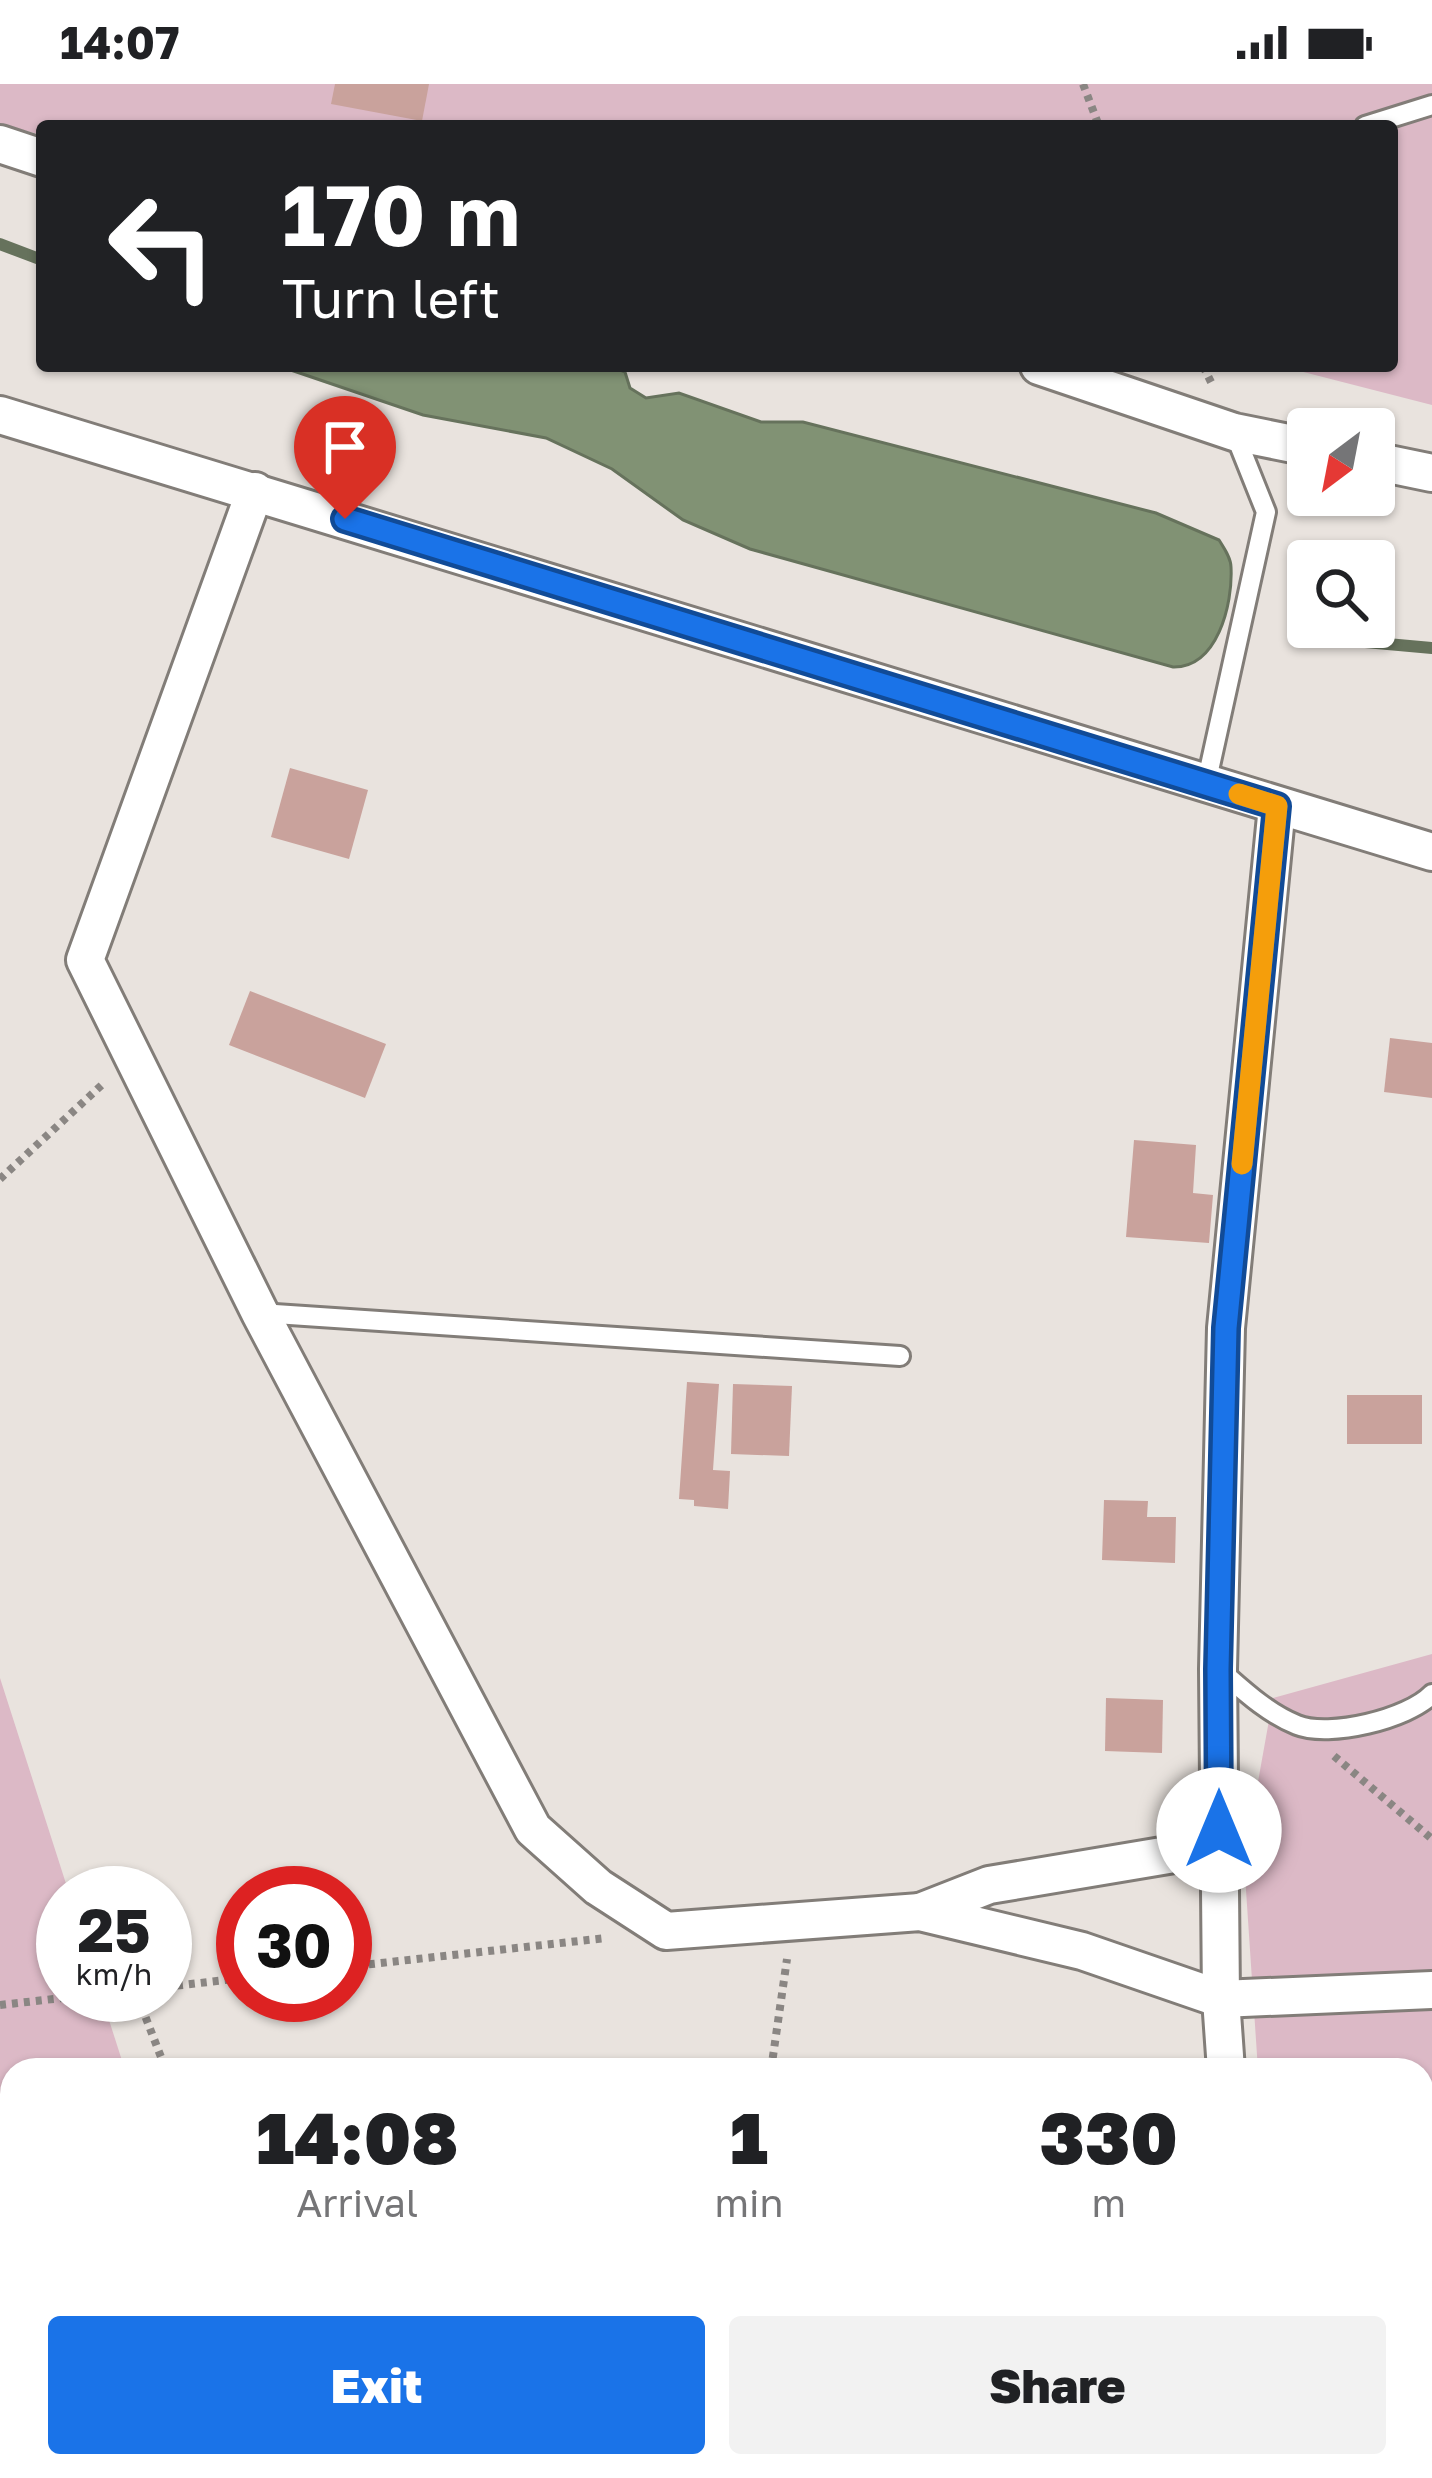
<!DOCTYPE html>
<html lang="en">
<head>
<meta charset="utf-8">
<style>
	body { margin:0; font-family:"Golos Text",sans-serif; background:#f2f2f2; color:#202124; height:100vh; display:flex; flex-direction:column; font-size:45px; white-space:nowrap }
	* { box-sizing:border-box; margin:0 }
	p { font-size:39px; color:#757577 }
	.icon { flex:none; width:66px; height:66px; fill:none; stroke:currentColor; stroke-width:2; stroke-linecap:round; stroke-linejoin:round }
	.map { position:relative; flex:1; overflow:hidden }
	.side { position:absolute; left:0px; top:1974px; width:1434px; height:420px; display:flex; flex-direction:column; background:#fff; border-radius:36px 36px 0 0; box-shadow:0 3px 9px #0004 }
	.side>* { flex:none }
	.banner { position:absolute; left:36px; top:36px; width:1362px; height:252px; border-radius:12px; box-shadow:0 3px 9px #0004; background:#202124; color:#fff; overflow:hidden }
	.needle { width:78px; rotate:212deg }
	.tools { position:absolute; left:1287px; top:324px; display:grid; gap:24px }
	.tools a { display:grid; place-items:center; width:108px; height:108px; border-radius:12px; background:#fff; box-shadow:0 3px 9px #0004; font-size:60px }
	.speed { position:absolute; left:36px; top:1782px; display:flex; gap:24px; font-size:60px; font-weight:700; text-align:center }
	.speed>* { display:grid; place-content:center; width:156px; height:156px; border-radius:50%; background:#fff; box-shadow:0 3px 9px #0004; line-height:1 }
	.speed small { font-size:30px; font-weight:400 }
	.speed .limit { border:18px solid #d22; background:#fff; color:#111 }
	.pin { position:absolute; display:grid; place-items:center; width:102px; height:102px; color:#fff; margin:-123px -51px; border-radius:50% 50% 50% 0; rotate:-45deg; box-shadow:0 0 12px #0007 }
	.pin .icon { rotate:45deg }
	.me { position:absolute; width:132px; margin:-66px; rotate:0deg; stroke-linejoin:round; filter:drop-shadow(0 0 9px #0008) }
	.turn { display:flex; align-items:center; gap:42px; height:252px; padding:0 48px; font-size:54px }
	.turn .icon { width:156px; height:156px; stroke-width:2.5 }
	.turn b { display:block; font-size:84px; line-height:102px }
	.eta { display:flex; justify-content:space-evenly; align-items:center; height:204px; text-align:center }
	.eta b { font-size:72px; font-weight:800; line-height:84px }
	.action { display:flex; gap:24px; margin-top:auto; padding:24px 48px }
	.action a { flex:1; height:138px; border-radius:12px; background:#1a73e8; color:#fff; font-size:48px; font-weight:800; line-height:138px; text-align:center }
	.action a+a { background:#f2f2f2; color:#202124 }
	.status { display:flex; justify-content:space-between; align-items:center; height:84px; padding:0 60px; background:#fff; direction:ltr }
	.status svg { height:33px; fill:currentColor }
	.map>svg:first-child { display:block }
	.green { fill:#dcb9c6 }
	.water { fill:#819274; stroke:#66725c; stroke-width:3 }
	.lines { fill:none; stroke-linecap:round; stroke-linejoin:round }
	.stream { stroke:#66725c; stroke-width:12 }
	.building { fill:#c9a29c }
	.service-casing { stroke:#827d78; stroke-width:24 }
	.minor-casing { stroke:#827d78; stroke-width:42 }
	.path { stroke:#8a8683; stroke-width:8; stroke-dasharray:6 6; stroke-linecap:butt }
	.service { stroke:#fff; stroke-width:18 }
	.minor { stroke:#fff; stroke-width:36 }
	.route-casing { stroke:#114b97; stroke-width:30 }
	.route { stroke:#1a73e8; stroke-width:21 }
	.slow { stroke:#f59e0b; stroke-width:21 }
</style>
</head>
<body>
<div class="status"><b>14:07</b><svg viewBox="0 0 49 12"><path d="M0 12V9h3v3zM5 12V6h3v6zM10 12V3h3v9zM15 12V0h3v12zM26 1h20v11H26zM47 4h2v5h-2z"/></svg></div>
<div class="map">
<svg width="1432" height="2394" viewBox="0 0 1432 2394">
	<rect width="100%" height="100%" fill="#e9e3de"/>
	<g class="green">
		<path d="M0 0H1432V321L1280 282H1392V42H820L806 39 800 42H42V51L0 40Z"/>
		<path d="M1432 1570V2394H1285V2382H1422V1986H1258L1244 1776 1273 1614Z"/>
		<path d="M0 1594 69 1809H63V1911H101L125 1986H12V2382H251L255 2394H0Z"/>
	</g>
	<path class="water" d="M279 282H611L625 288 630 304 646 314 679 309 761 338H803L1156 429 1219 456C1224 464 1231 474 1231 483 1233 521 1217 584 1173 583L750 465 683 436 612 385 546 354 423 331Z"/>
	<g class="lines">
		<g class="stream">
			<path d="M0 160 42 176"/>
			<path d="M1321 554 1432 564"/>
		</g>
	</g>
	<g class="building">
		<path d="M335 0H429L422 37 331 20Z"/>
		<path d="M290 684 368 706 349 775 271 753Z"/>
		<path d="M250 907 386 960 365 1014 229 961Z"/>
		<path d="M1390 954 1432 959V1014L1384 1008Z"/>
		<path d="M1134 1056 1196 1061 1193 1109 1213 1111 1209 1159 1126 1153Z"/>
		<path d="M687 1298 719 1300 713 1386 730 1387 728 1425 694 1422V1416L679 1415Z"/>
		<path d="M733 1300 792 1302 789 1372 731 1370Z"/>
		<rect x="1347" y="1311" width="75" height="49"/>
		<path d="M1104 1416 1148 1417 1147 1433H1176L1175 1479 1102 1476Z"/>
		<path d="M1106 1614 1163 1616 1162 1669 1105 1667Z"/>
	</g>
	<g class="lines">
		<g class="service-casing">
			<g id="service">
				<path d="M1365 42 1432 21"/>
				<path d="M1206 700 1266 428 1234 348"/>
				<path d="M260 1229 900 1272"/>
				<path d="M1219 1585C1243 1606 1267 1629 1297 1641 1329 1654 1408 1635 1432 1610"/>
			</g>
		</g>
		<g class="minor-casing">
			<g id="minor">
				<path d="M0 60 42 74"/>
				<path d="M1039 282 1234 348 1308 363"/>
				<path d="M0 331 1432 768"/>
				<path d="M1374 377 1432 389"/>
				<path d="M255 407 85 876 260 1229 533 1745 598 1803 666 1847 920 1828 1082 1867 1221 1915 1432 1906"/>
				<path d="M920 1828 989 1801 1180 1769 1219 1746"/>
				<path d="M1226 1986 1221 1915 1218 1585 1226 1244 1277 722"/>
				<path d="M1256 2382 1257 2394"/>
			</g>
		</g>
		<g class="path">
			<path d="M1083 0 1099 42"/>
			<path d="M1203 282 1213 302"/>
			<path d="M0 1095 105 998"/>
			<path d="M1334 1672 1432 1755"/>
			<path d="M345 1883 606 1854"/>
			<path d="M165 1903 243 1894"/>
			<path d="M137 1911 166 1986"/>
			<path d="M0 1921 89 1911"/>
			<path d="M771 1986 787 1875"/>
			<path d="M1422 2359 1424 2356 1432 2360"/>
			<path d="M317 2382 322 2394"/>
			<path d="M669 2394 699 2382"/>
			<path d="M1397 2394 1406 2382"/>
		</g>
		<use href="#service" class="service"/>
		<use href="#minor" class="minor"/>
	</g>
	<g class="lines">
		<g class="route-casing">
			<path id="route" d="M345 435 1277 722 1226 1244 1218 1585 1219 1746"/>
		</g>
		<use href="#route" class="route"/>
		<path class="slow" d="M1239 710 1277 722 1242 1080"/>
	</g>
</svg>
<div class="tools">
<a><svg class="needle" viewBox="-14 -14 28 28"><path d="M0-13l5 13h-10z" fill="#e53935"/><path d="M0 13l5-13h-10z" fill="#757577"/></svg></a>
<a><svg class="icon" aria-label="search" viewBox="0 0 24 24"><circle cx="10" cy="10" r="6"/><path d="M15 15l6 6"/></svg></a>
</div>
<div class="speed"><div>25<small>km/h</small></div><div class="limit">30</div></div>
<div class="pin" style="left:345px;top:435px;background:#d93025"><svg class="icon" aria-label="arrive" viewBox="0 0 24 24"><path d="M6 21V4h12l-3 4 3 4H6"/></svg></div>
<svg class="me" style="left:1219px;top:1746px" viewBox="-20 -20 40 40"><circle r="19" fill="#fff"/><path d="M0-13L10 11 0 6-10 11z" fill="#1a73e8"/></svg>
<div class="banner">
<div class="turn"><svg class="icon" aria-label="left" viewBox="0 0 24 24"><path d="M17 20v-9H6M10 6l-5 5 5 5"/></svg><div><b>170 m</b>Turn left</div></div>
</div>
<section class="side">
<div class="eta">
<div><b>14:08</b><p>Arrival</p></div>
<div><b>1</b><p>min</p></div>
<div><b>330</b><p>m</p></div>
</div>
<div class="action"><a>Exit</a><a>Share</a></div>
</section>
</div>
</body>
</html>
